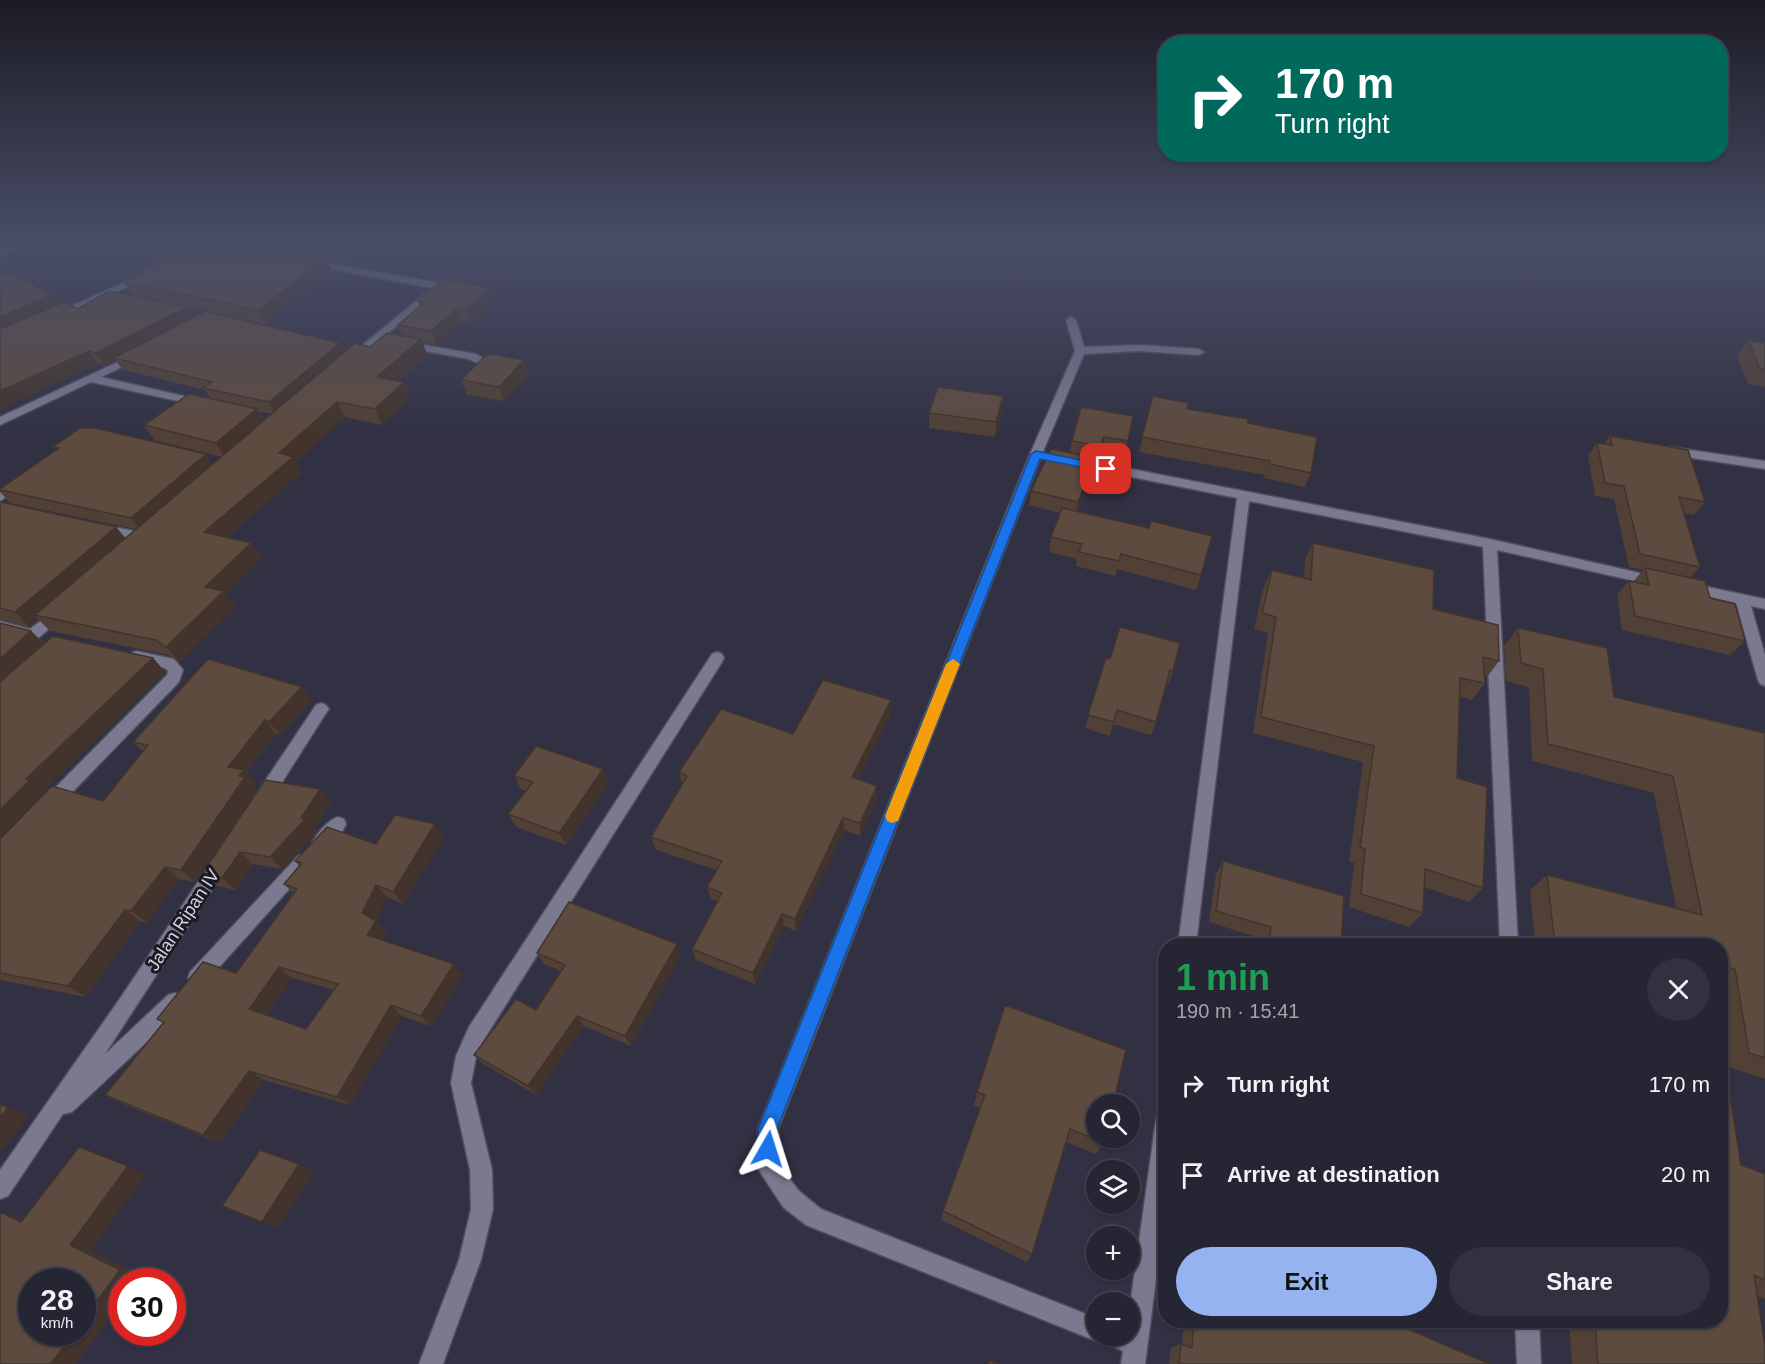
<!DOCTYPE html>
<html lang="en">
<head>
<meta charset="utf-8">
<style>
	body { margin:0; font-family:Arial,sans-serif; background:#32313f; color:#f1f3f6; height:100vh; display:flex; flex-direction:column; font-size:22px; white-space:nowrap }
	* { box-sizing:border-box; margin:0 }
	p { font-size:20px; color:#a4a5ac }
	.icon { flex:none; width:33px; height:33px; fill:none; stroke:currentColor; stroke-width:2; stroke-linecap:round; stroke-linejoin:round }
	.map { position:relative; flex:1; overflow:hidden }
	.sheet { position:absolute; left:1158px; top:938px; width:570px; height:390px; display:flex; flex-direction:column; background:#262533; border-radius:24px; box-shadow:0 2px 4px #0004,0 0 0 2px #42424e }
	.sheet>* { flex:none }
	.hud { position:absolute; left:1158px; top:36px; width:570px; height:126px; border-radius:24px; box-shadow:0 2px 4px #0004,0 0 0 2px #42424e; background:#00695c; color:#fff; overflow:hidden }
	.buttons { position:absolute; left:1086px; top:1094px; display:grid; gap:12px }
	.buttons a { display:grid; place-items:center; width:54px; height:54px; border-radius:50%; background:#262533; box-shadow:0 2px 4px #0004,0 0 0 2px #42424e; font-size:30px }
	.speed { position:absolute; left:18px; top:1268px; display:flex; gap:12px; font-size:30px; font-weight:700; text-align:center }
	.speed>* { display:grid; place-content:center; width:78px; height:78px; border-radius:50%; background:#262533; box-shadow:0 2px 4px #0004,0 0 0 2px #42424e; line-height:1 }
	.speed small { font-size:15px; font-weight:400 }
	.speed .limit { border:9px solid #d22; background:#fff; color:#111 }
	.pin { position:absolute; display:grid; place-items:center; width:51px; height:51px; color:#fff; margin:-26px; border-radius:12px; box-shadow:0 3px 9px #0006 }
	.me { position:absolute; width:66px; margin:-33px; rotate:6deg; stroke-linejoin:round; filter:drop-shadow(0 0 4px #0008) }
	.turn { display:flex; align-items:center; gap:21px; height:126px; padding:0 18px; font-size:27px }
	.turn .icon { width:78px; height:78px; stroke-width:2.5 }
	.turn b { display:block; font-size:42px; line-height:51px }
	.round { display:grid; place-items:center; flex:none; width:63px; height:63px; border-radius:32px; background:#32313f }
	.summary { display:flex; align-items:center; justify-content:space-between; height:102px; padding:0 18px }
	h1 { font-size:36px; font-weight:700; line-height:45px; color:#1e9e55 }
	.primary-button { display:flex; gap:12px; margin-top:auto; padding:12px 18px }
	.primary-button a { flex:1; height:69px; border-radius:36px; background:#95b2f1; color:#111; font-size:24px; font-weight:700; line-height:69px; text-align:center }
	.primary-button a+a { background:#32313f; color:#f1f3f6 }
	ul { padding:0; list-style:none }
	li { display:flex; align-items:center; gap:18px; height:90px; padding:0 18px }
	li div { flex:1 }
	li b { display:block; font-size:22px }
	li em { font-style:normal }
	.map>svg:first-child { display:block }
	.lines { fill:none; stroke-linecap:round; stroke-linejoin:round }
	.minor-casing { stroke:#4e4d5d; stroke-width:3 }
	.minor { fill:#7a798f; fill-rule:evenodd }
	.wall { fill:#514036; fill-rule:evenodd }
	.shaded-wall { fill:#42342c }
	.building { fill:#5e4b3f; stroke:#42342c; stroke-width:1.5; fill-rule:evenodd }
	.route { fill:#1a73e8; stroke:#114b97; stroke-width:1.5 }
	.slow { fill:#f59e0b }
	.labels { text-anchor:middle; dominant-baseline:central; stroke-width:6; stroke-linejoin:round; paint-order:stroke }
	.street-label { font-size:18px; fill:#d4d4e0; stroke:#1b1a23 }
</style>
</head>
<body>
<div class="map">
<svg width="1765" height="1364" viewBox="0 0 1765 1364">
	<rect width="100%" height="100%" fill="#323144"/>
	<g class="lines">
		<g class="minor-casing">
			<g id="minor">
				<path d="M13 244H26L0 256V250Z"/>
				<path d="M310 260 446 284 451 287 446 290 439 289V292L352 362 347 359 348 357 432 288 307 265V261Z"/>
				<path d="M142 274 147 277 146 279 61 317 52 315Z"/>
				<path d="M1071 317 1076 320 1084 347 1140 345 1199 349 1204 352 1199 355 1140 351 1084 354 1042 454 778 1129 779 1165 799 1191 821 1209 1096 1318V1335H1130V1306L1156 1120 1159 1113 1166 1110V1203L1145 1364H1121L1123 1351 1105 1343 1103 1338 1096 1341 806 1225 783 1207 762 1175 758 1168V1129L1030 454 1075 351 1066 320Z"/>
				<path d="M406 342 476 354 495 366 489 369 469 359 402 347V343Z"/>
				<path d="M135 354 140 357 139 359 101 377 205 401V405L201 406 91 382 0 425V417Z"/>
				<path d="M1670 447 1765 461V469L1666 454V448Z"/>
				<path d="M1075 458 1490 539 1662 578 1664 581 1657 586 1497 550 1518 945H1500L1483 547 1249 501 1196 945H1178L1237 498 1071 465V459Z"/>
				<path d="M20 478 26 482 24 485 0 501V491Z"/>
				<path d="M103 525 145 533 152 538 145 543 98 532 96 529 98 526Z"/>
				<path d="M1689 583 1765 599V609L1751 606 1765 655V686L1760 684 1758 680 1736 603 1684 591 1682 588 1684 585Z"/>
				<path d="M59 607 64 608 66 612 64 616 37 639 32 640 0 631V621L30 629Z"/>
				<path d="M136 651 174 659 183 670 179 682 56 809 50 811 44 809 42 804 44 799 167 675 168 671 165 668 131 661 129 657 131 653Z"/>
				<path d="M717 652 722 654 724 658 722 662 483 1041 476 1057 471 1083 492 1170 493 1209 481 1260 443 1364H419L459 1260 471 1209 470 1170 451 1083 456 1056 469 1027 712 654Z"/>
				<path d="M321 703 326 705 329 709 326 713 269 803 263 805 257 803 255 798 257 793 316 705Z"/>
				<path d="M338 817 344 819 346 824C342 834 331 847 321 851L315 848 312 843C317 833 328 820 338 817Z"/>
				<path d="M304 853 310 856 313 861 310 866 204 984 197 987 190 984 188 978 190 972 298 856Z"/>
				<path d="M220 855 226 858 229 863 226 868 105 1054 168 995 175 993 182 995 185 1002 182 1009 72 1112 63 1114 8 1196 0 1199V1170L121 997 214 858Z"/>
				<path d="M1515 1320H1539L1541 1364H1517Z"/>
			</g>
		</g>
		<use href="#minor" class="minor"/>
	</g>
	<g class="wall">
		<path d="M128 244H368L344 263 327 260 332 272 265 324 187 307 193 318 345 352 370 347 402 335 398 325 420 306 418 301 489 288 494 302 471 324 462 322 437 345 422 342 427 354 398 381 404 382 410 397 382 425 345 417 296 462 302 472 227 537 251 543 262 558 226 594 236 607 179 662 169 655 50 631 38 619 29 627 0 619V502L126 538 136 529 10 503 0 492V489L57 450 53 447 212 464 222 457 154 440 144 425 210 398 205 390 123 370 116 361 105 366 98 364 0 409V276L58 304 78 309 132 295 124 282 167 257ZM259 411 272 414 264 420Z"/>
		<path d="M1748 340 1765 343V387L1748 384 1737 355Z"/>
		<path d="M528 374 504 401 467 395 461 380Z"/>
		<path d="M1003 396 1002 410 995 437 929 428V413Z"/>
		<path d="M1153 396 1187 409 1248 423 1311 473 1305 487 1264 478 1265 475 1139 452Z"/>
		<path d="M1133 416 1124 456 1101 452 1097 461 1095 460 1093 472 1077 512 1201 575 1196 590 1117 569 1115 576 1076 566 1077 559 1049 552 1051 537 1060 513 1029 505 1031 491 1070 452 1072 441Z"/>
		<path d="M1610 436 1705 502 1694 515 1684 513 1700 567 1690 578 1710 598 1745 641 1730 655 1622 630 1617 595 1629 581 1633 582 1643 570 1629 567 1614 499 1595 496 1588 456 1597 443 1604 444Z"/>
		<path d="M1313 543 1433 609 1499 661 1487 677 1484 676 1485 683 1472 700 1459 696 1457 778 1483 888 1469 902 1424 887 1423 913 1409 927 1349 907 1354 863 1349 862 1363 762 1253 733 1268 633 1254 629 1264 586 1272 570 1304 578 1305 559Z"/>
		<path d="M0 623 31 631 44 643 153 658 165 672 43 791 46 793 103 801 143 752 133 742 312 700 280 735 276 734 246 772 256 783 253 786 257 790 195 882 179 879 147 923 140 921 86 997 0 980Z"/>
		<path d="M1518 628 1614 697 1765 733V1079L1726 1066 1741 1165 1765 1174V1299L1757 1296 1765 1364H1572L1569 1320H1720L1723 1063 1720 1046V945H1535L1530 890 1547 875 1676 908 1654 793 1532 761 1529 687 1506 681 1504 646Z"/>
		<path d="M1106 658 1173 671 1168 685 1166 684 1156 722 1151 735 1113 724 1110 736 1085 728Z"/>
		<path d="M891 714 858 779 877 799 860 836 844 830 796 931 784 926 755 984 696 960 692 949 717 901 711 899 707 887 717 870 656 850 651 837 682 784 679 772 793 734Z"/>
		<path d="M514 776 608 783 566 845 516 827 508 814 526 791 521 789Z"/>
		<path d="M265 780 331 802 314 829 317 832 282 869 253 864 236 890 216 886 202 874Z"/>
		<path d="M444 837 403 904 387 897 375 921 386 932 382 940 463 975 431 1026 402 1016 350 1105 264 1080 220 1143 123 1104 105 1095 163 1023 157 1019 236 973 293 893 284 884 299 866 295 861 376 844ZM292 978 334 990 306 1029 266 1015Z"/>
		<path d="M1223 861 1341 945H1262L1263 939 1209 922 1216 874Z"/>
		<path d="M537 953 681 955 631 1046 584 1026 536 1095 484 1064 474 1055 536 1010 561 971 544 964Z"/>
		<path d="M977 1092 1104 1143 1096 1154 1066 1142 1032 1254 1027 1262 941 1220 943 1211 980 1108 974 1105Z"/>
		<path d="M1184 1320H1387L1489 1364H1169L1171 1348 1181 1344H1182Z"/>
	</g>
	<g class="shaded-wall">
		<path d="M176 244H205L172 259 165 249Z"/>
		<path d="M350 244H368L344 263 339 252Z"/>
		<path d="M326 259 332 272 265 324 258 310Z"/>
		<path d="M489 288 494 302 471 324 466 309Z"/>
		<path d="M52 295 61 308 0 335V317Z"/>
		<path d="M187 307 194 320 114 358 116 361 105 366 96 353Z"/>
		<path d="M457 308 462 322 437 345 431 331Z"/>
		<path d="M421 339 427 354 385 392 377 377Z"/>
		<path d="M340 343 346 355 276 415 269 402Z"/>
		<path d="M89 351 98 364 0 409V391Z"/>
		<path d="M524 360 528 374 504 401 499 387Z"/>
		<path d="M404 382 410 397 382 425 375 409Z"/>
		<path d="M1003 396 1002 410 995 437 996 422Z"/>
		<path d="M337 402 345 417 296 462 302 472 215 548 204 532 279 453Z"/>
		<path d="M257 409 266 423 225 458 216 443Z"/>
		<path d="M1104 437 1101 452 1097 461 1100 446Z"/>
		<path d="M206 454 214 467 141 531 131 518Z"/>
		<path d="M1096 458 1093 472 1075 517 1078 502Z"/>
		<path d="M116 527 128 541 35 615 38 619 29 627 15 612Z"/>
		<path d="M251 543 262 558 226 594 236 607 179 662 166 647 205 587Z"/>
		<path d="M31 631 45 645 0 686V659Z"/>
		<path d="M153 658 165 672 43 791 46 793 0 840V810L26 779Z"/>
		<path d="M302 687 312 700 280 735 269 722Z"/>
		<path d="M891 700V714L852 791V777Z"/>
		<path d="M265 720 276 734 246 772 256 783 253 786 257 790 195 882 181 870 228 767Z"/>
		<path d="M603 769 608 783 566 845 559 833Z"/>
		<path d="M877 786V799L860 836V823Z"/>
		<path d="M320 789 331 802 314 829 317 832 282 869 270 857 301 818Z"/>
		<path d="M843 818 844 830 796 931 795 919Z"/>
		<path d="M435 824 444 837 403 904 393 892Z"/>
		<path d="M240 852 253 864 236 890 222 878Z"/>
		<path d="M165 867 179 879 147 923 131 911Z"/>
		<path d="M376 885 387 897 373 925 362 913Z"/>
		<path d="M125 910 140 921 86 997 68 986Z"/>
		<path d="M782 914 784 926 755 984 753 973Z"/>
		<path d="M376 921 386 932 378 946 367 935Z"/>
		<path d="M677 944 681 955 631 1046 625 1036Z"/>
		<path d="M454 964 463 975 431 1026 421 1016Z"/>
		<path d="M279 967 292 978 263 1019 249 1009Z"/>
		<path d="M391 1005 402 1016 350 1105 337 1097Z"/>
		<path d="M577 1016 584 1026 536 1095 528 1086Z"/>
		<path d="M249 1071 264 1080 220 1143 203 1135Z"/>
		<path d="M8 1107 29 1115 3 1150 0 1148V1118Z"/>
		<path d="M299 1164 314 1172 278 1228 262 1222Z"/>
		<path d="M128 1166 146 1174 91 1251 140 1275 136 1281H122V1301L76 1364H51L74 1332H82V1321L70 1245Z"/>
		<path d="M2 1213 24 1219 21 1222Z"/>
	</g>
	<g class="building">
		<path d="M152 244H176L165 249Z"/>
		<path d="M196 244H242L326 259 258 310 124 282 171 255Z"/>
		<path d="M291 244H350L339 252Z"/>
		<path d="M10 272 52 295 0 317V276Z"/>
		<path d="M443 279 489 288 466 309 457 308 431 331 398 325 425 302 418 301Z"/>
		<path d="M109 291 187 307 96 353 89 351 0 391V329L64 302 78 309Z"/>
		<path d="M205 311 340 343 269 402 203 388 212 382 114 358Z"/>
		<path d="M387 333 421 339 377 377 404 382 375 409 337 402 279 453 293 457 204 532 251 543 205 587 224 591 166 647 156 640 35 615 355 343 370 347Z"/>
		<path d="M1748 340 1765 343V370L1760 369Z"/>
		<path d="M490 354 524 360 499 387 461 380 484 357Z"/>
		<path d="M938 387 1003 396 996 422 929 413Z"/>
		<path d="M189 394 257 409 216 443 144 425Z"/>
		<path d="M1153 396 1188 403 1187 409 1248 419V423L1317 437 1311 473 1270 464V461L1142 437Z"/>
		<path d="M1081 407 1133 416 1128 441 1104 437 1100 446 1072 441Z"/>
		<path d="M80 428H95L206 454 131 518 0 490V489L59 448 53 447Z"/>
		<path d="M1610 436 1688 450 1705 502 1679 497 1700 567 1640 554 1624 486 1605 483 1597 443 1612 445Z"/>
		<path d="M1051 449 1096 458 1078 502 1031 491Z"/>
		<path d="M0 502 116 527 15 612 0 608Z"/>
		<path d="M1062 508 1149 528 1151 521 1212 536 1201 575 1121 554 1119 561 1079 552 1082 544 1051 537Z"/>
		<path d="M1313 543 1434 570 1433 609 1498 625 1499 661 1483 657 1485 683 1460 678 1457 778 1487 787 1483 888 1425 869 1423 913 1361 894 1365 849 1360 847 1374 746 1261 717 1276 617 1262 613 1272 570 1311 580Z"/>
		<path d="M1645 568 1705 581 1710 598 1735 604 1745 641 1635 616 1629 581 1649 585Z"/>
		<path d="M0 623 31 631 0 659Z"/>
		<path d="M1120 627 1180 643 1173 671 1170 670 1156 722 1117 710 1114 722 1088 715 1106 658 1110 659Z"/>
		<path d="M1518 628 1607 648 1614 697 1765 733V1058L1749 1053 1735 969 1720 965V945H1555L1547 875 1702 915 1673 776 1548 744 1543 669 1521 663Z"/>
		<path d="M53 636 153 658 26 779 30 780 0 810V682Z"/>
		<path d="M208 659 302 687 269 722 265 720 228 767 244 770 239 776 245 777 181 870 165 867 131 911 125 910 68 986 0 973V839L52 786 103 801 148 745 133 742Z"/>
		<path d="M823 680 891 700 852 777 877 786 860 823 843 818 795 919 782 914 753 973 692 949 722 893 707 887 722 861 651 837 687 776 679 772 721 709 793 734Z"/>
		<path d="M536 746 603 769 559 833 508 814 533 782 514 776Z"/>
		<path d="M265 780 320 789 301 818 305 819 270 857 240 852 222 878 202 874Z"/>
		<path d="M395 815 435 824 393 892 376 885 362 913 376 921 367 935 454 964 421 1016 391 1005 337 1097 249 1071 203 1135 105 1095 164 1022 157 1019 203 962 236 973 297 889 284 884 302 863 295 861 327 827 376 844ZM279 967 338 984 306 1029 249 1009Z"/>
		<path d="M1223 861 1344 896 1341 945H1269L1271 927 1216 911Z"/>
		<path d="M569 902 677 944 625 1036 577 1016 528 1086 474 1055 516 999 536 1010 565 965 537 953Z"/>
		<path d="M1005 1005 1126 1050 1113 1104H1096V1137H1105L1104 1143 1070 1129 1032 1254 943 1211 985 1095 977 1092Z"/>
		<path d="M1720 1062 1725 1064 1741 1165 1765 1174V1280L1754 1275 1765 1346V1364H1598L1595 1320H1720Z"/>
		<path d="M0 1105 8 1107 0 1118Z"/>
		<path d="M79 1147 128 1166 70 1245 120 1270 82 1321V1281H32V1332H74L51 1364H0V1215L2 1213 21 1222Z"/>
		<path d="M260 1150 299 1164 262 1222 222 1206Z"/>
		<path d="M1194 1320H1387L1489 1364H1179L1181 1344 1192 1348Z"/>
		<path d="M989 1360 999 1364H988Z"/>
	</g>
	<linearGradient id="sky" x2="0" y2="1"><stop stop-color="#1c1b25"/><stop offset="0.56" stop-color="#494e67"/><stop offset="1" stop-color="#494e67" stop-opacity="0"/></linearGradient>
	<rect width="1765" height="435" fill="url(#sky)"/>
	<path class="route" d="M1036 451 1106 465 1111 469 1106 472 1040 459 777 1129 778 1149 775 1156 768 1158 762 1156 759 1149 758 1129 1031 454Z"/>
	<path class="slow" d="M953 659 960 664 900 816 898 821 892 823 887 821 885 816 946 664Z"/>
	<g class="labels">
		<g class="street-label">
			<text transform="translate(183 920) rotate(-57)">Jalan Ripan IV</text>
		</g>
	</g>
</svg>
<div class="buttons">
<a><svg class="icon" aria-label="search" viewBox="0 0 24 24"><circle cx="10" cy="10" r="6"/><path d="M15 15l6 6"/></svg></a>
<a><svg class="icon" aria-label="layers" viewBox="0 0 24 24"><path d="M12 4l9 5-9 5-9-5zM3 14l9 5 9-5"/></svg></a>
<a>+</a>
<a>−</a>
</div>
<div class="speed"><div>28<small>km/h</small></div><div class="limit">30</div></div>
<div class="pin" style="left:1106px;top:469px;background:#d93025"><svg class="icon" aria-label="arrive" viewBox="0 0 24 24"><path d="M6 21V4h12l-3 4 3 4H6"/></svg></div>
<svg class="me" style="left:768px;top:1149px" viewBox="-20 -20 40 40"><path d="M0-17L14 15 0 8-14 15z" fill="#1a73e8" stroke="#fff" stroke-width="4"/></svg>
<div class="hud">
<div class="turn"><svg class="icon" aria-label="right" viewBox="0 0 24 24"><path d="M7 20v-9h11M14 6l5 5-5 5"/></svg><div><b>170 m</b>Turn right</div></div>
</div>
<section class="sheet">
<div class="summary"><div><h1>1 min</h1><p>190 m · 15:41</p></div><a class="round"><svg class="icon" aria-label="close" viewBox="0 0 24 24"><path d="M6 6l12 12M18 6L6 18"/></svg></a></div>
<ul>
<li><svg class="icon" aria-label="right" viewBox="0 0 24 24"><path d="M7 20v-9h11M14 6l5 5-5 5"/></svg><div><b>Turn right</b></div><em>170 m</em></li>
<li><svg class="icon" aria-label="arrive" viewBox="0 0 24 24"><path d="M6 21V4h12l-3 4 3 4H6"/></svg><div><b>Arrive at destination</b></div><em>20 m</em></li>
</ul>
<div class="primary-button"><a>Exit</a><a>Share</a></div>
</section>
</div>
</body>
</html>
